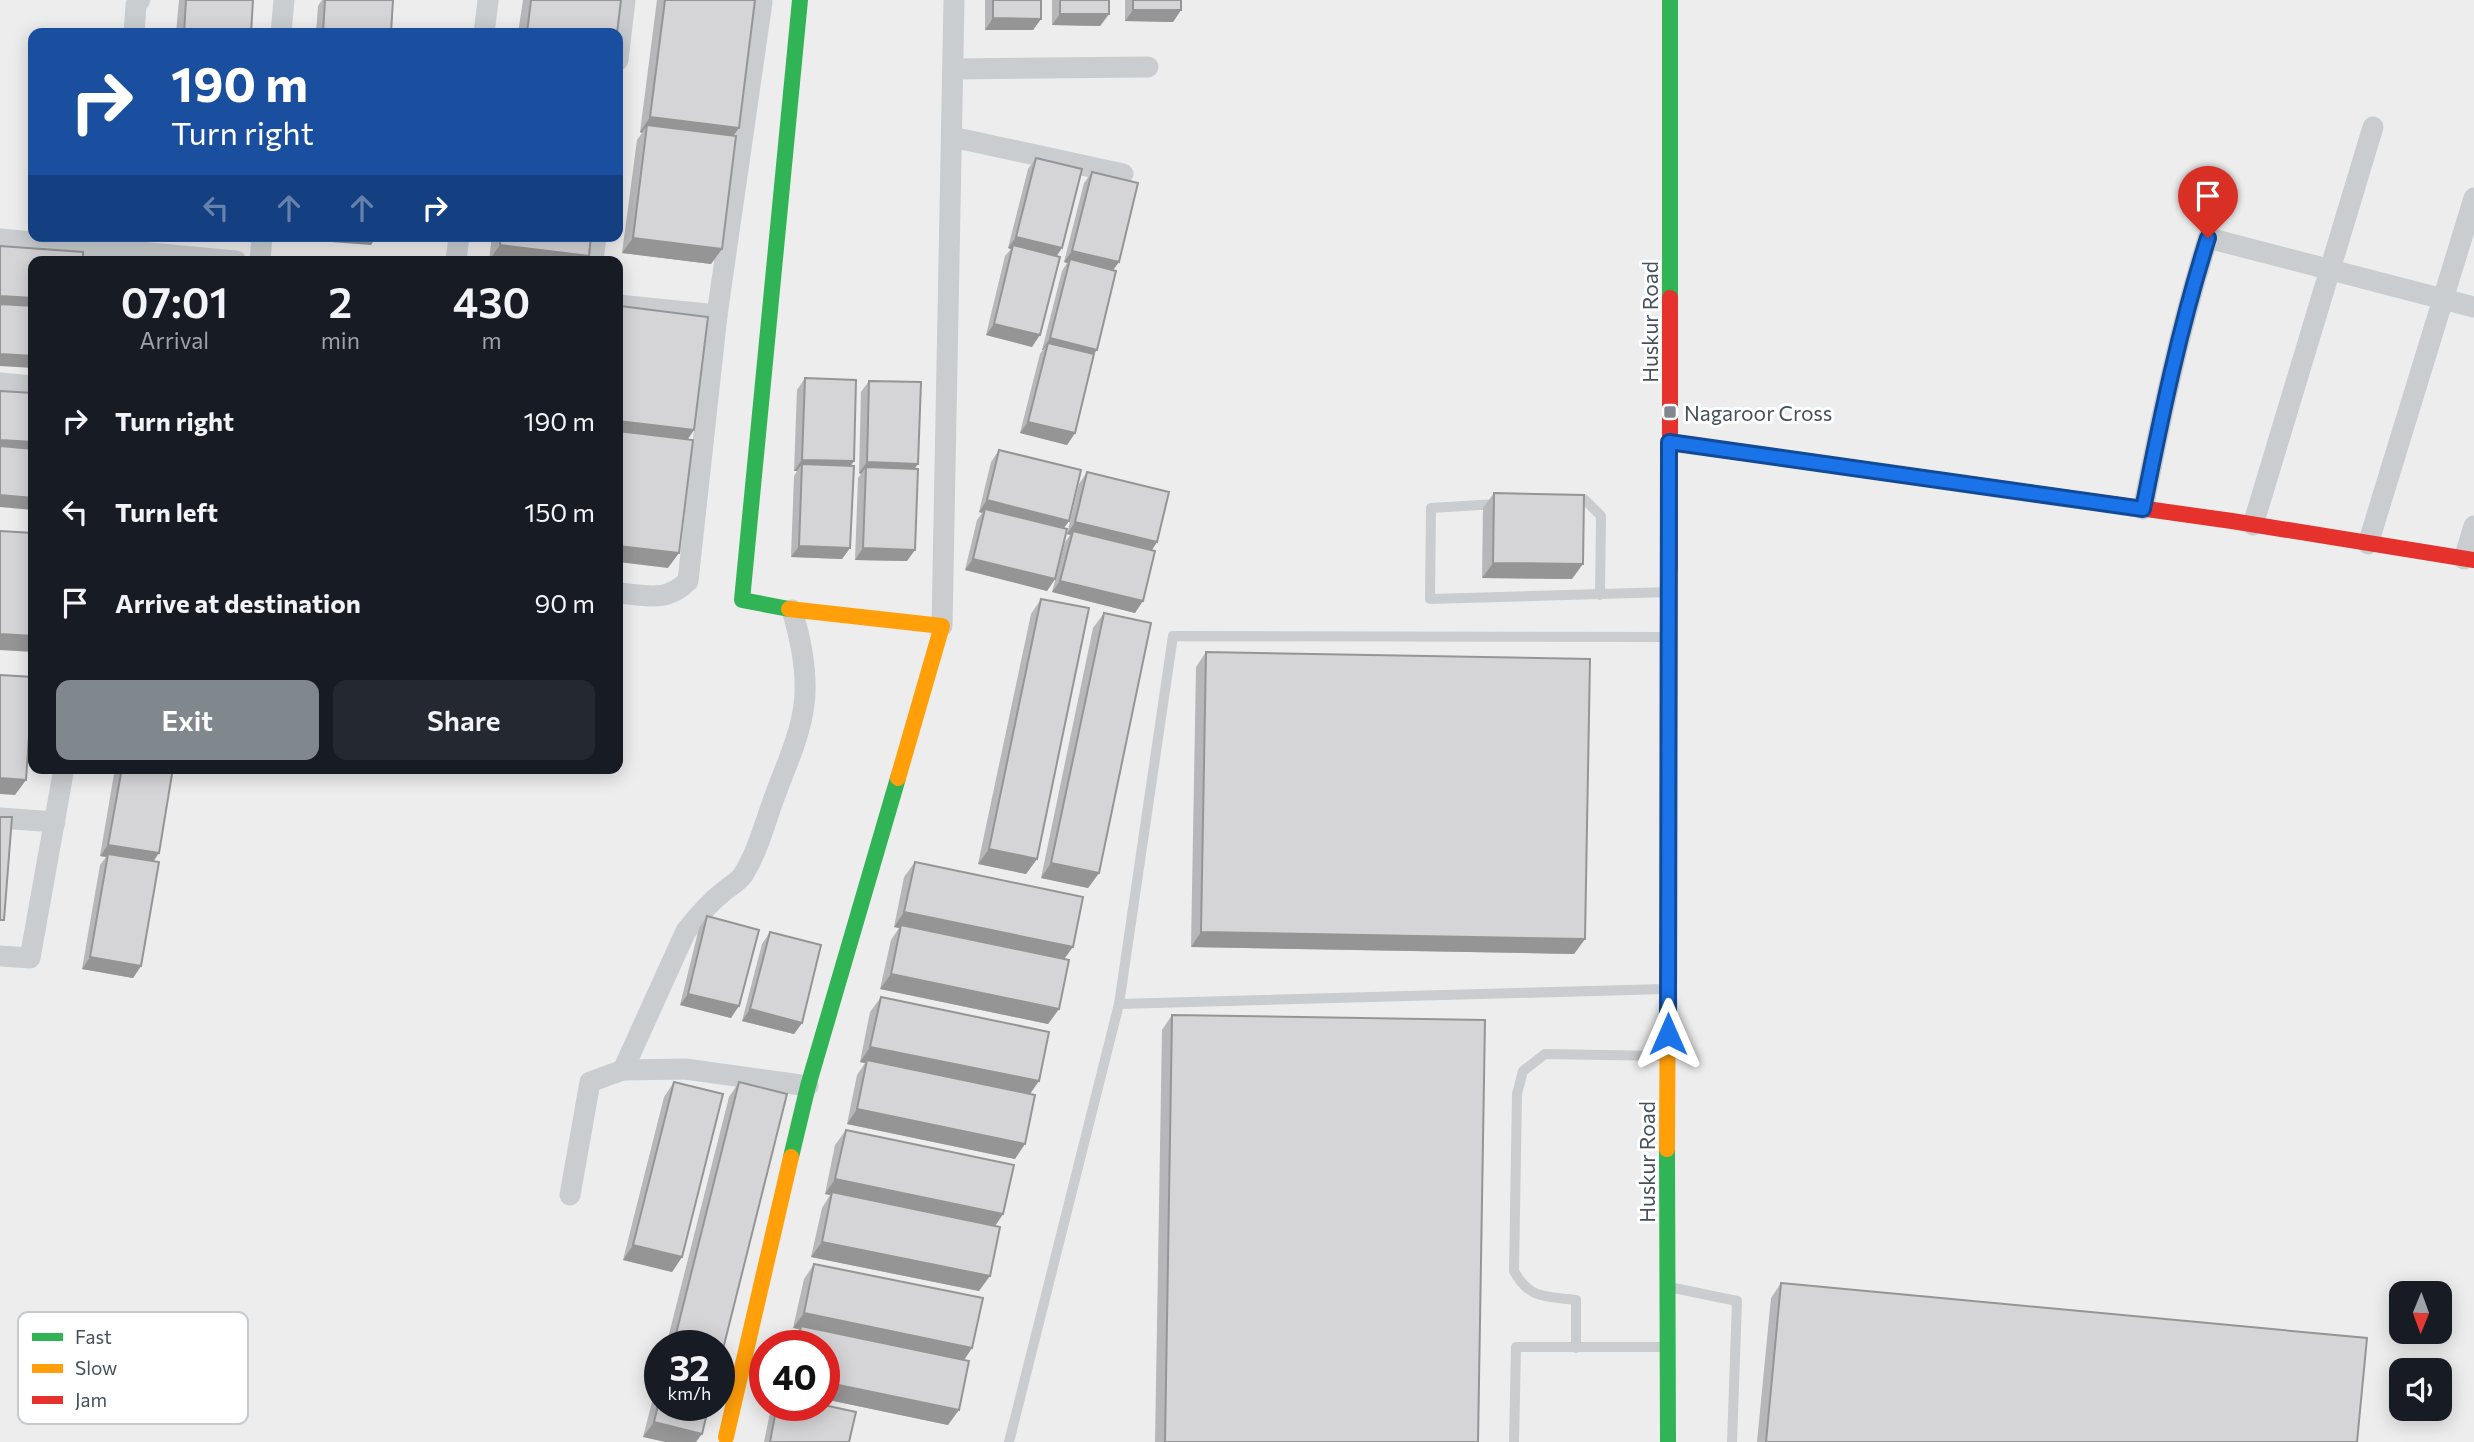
<!DOCTYPE html>
<html lang="en">
<head>
<meta charset="utf-8">
<style>
	body { margin:0; font-family:Commissioner,sans-serif; background:#242831; color:#f1f3f6; height:100vh; display:flex; flex-direction:column; font-size:26px; white-space:nowrap }
	* { box-sizing:border-box; margin:0 }
	p { font-size:23px; color:#9ea1a6 }
	.icon { flex:none; width:38px; height:38px; fill:none; stroke:currentColor; stroke-width:2; stroke-linecap:round; stroke-linejoin:round }
	.map { position:relative; flex:1; overflow:hidden }
	.drawer { position:absolute; left:28px; top:256px; width:595px; height:518px; display:flex; flex-direction:column; background:#171b24; border-radius:14px; box-shadow:0 4px 18px #0003 }
	.drawer>* { flex:none }
	.guide { position:absolute; left:28px; top:28px; width:595px; height:214px; border-radius:14px; box-shadow:0 4px 18px #0003; background:#1a4fa0; color:#fff; overflow:hidden }
	.needle { width:46px; rotate:181deg }
	.controls { position:absolute; left:2389px; top:1281px; display:grid; gap:14px }
	.controls a { display:grid; place-items:center; width:63px; height:63px; border-radius:14px; background:#171b24; box-shadow:0 4px 18px #0003; font-size:35px }
	.speed { position:absolute; left:644px; top:1330px; display:flex; gap:14px; font-size:35px; font-weight:700; text-align:center }
	.speed>* { display:grid; place-content:center; width:91px; height:91px; border-radius:50%; background:#171b24; box-shadow:0 4px 18px #0003; line-height:1 }
	.speed small { font-size:18px; font-weight:400 }
	.speed .limit { border:10px solid #d22; background:#fff; color:#111 }
	.pin { position:absolute; display:grid; place-items:center; width:60px; height:60px; color:#fff; margin:-72px -30px; border-radius:50% 50% 50% 0; rotate:-45deg; box-shadow:0 0 7px #0007 }
	.pin .icon { rotate:45deg }
	.me { position:absolute; width:77px; margin:-38px; rotate:0deg; stroke-linejoin:round; filter:drop-shadow(0 0 5px #0008) }
	.turn { display:flex; align-items:center; gap:24px; height:147px; padding:0 28px; font-size:32px }
	.turn .icon { width:91px; height:91px; stroke-width:2.5 }
	.turn b { display:block; font-size:49px; line-height:60px }
	.lanes { display:flex; align-items:center; height:66px; padding:0 28px; background:#0003; justify-content:center; gap:35px; direction:ltr }
	.lanes .off { opacity:.35 }
	.eta { display:flex; justify-content:space-evenly; align-items:center; height:119px; text-align:center }
	.eta b { font-size:42px; font-weight:600; line-height:49px }
	.action { display:flex; gap:14px; margin-top:auto; padding:14px 28px }
	.action a { flex:1; height:80px; border-radius:14px; background:#80888d; color:#fff; font-size:28px; font-weight:600; line-height:80px; text-align:center }
	.action a+a { background:#242831; color:#f1f3f6 }
	ul { padding:0; list-style:none }
	li { display:flex; align-items:center; gap:21px; height:91px; padding:0 28px }
	li div { flex:1 }
	li b { display:block; font-size:26px }
	li em { font-style:normal }
	.map>svg:first-child { display:block }
	.lines { fill:none; stroke-linecap:round; stroke-linejoin:round }
	.lane { stroke:#c9cdcf; stroke-width:10 }
	.street { stroke:#c9cdcf; stroke-width:21 }
	.fast { stroke:#30b455; stroke-width:16 }
	.slow { stroke:#ff9f0a; stroke-width:16 }
	.jam { stroke:#e5322d; stroke-width:16 }
	.wall { fill:#b7b7b9 }
	.shaded-wall { fill:#959596 }
	.building { fill:#d5d5d7; stroke:#959596; stroke-width:2 }
	.route-casing { stroke:#114b97; stroke-width:18 }
	.route { stroke:#1a73e8; stroke-width:12 }
	.poi-dot { fill:#80888d; stroke:#fff; stroke-width:2.5 }
	.labels { text-anchor:middle; dominant-baseline:central; stroke-width:6; stroke-linejoin:round; paint-order:stroke }
	.street-label { font-size:21px; fill:#44515a; stroke:#fff }
	.poi-label { font-size:21px; fill:#44515a; stroke:#fff; text-anchor:start }
	.key { fill:#fff; stroke:#c7cbce; stroke-width:2 }
	.key-label { font-size:19px; fill:#44515a }
</style>
</head>
<body>
<div class="map">
<svg width="2474" height="1442" viewBox="0 0 2474 1442">
	<rect width="100%" height="100%" fill="#eeeded"/>
	<g class="lines">
		<g class="lane">
			<path d="M1573 500 1584 499 1601 516 1600 595"/>
			<path d="M1497 504 1431 508 1430 599 1669 592"/>
			<path d="M1119 1004 1173 636 1667 637"/>
			<path d="M1669 1287 1737 1301 1732 1442"/>
			<path d="M1576 1348V1300C1546 1296 1530 1300 1514 1271L1517 1094 1523 1071 1545 1054 1665 1056"/>
			<path d="M1009 1442 1119 1004 1665 989"/>
			<path d="M1514 1442 1516 1347H1664"/>
		</g>
		<g class="street">
			<path d="M134 33 136 5 140 0"/>
			<path d="M281 33 284 0"/>
			<path d="M484 33 488 1"/>
			<path d="M618 60 625 0"/>
			<path d="M953 69 1148 67"/>
			<path d="M952 137 1123 174"/>
			<path d="M0 239 236 261"/>
			<path d="M260 261 262 236"/>
			<path d="M456 261 459 236"/>
			<path d="M593 261 596 236"/>
			<path d="M618 305 717 315 688 581C666 603 646 595 618 593"/>
			<path d="M717 315 762 2"/>
			<path d="M0 383 33 386"/>
			<path d="M2143 509C2161 417 2180 327 2208 238L2474 307"/>
			<path d="M2253 525 2373 127"/>
			<path d="M2368 544 2474 198"/>
			<path d="M2464 559 2474 526"/>
			<path d="M942 626 954 0"/>
			<path d="M0 818 55 822"/>
			<path d="M0 956 30 958 64 768"/>
			<path d="M623 1070 686 931C697 917 709 903 723 892 730 886 737 883 743 875 757 853 764 826 773 801 784 770 800 737 804 705 808 674 801 640 792 610"/>
			<path d="M570 1195 590 1082 623 1070 685 1069 808 1086"/>
		</g>
		<g class="fast">
			<path d="M1670 0V298"/>
			<path d="M1669 442 1933 479"/>
			<path d="M789 609 742 600 800 0"/>
			<path d="M1667 1149 1668 1442"/>
			<path d="M791 1157 808 1086 898 778"/>
		</g>
		<g class="slow">
			<path d="M789 609 942 626 898 778"/>
			<path d="M1667 1149 1670 568"/>
			<path d="M726 1437 791 1157"/>
		</g>
		<g class="jam">
			<path d="M1670 298V568"/>
			<path d="M1933 479 2232 521 2474 560"/>
		</g>
	</g>
	<g class="wall">
		<path d="M179 0H253L251 33H176Z"/>
		<path d="M322 0H393L391 33H316L318 6Z"/>
		<path d="M523 0H621L617 33H518Z"/>
		<path d="M657 0H755L739 128 733 136 722 249 711 264 622 253 637 140 642 133 640 132Z"/>
		<path d="M985 0H1041V19L1033 30H985Z"/>
		<path d="M1052 0H1109V14L1100 26 1052 25Z"/>
		<path d="M1125 0H1181V10L1173 22 1125 21Z"/>
		<path d="M1036 158 1062 248 1057 256 1032 347 986 335 1005 256 1011 249 1008 248 1028 169Z"/>
		<path d="M1092 172 1119 262 1113 270 1075 433 1067 445 1020 433 1040 354 1043 350H1042L1062 271 1067 263 1064 262 1084 183Z"/>
		<path d="M492 236H591L489 260Z"/>
		<path d="M805 378 850 466V548L842 559 791 557 794 476 797 471H794L797 390Z"/>
		<path d="M869 381 915 468 907 561 855 560 858 478 861 474 859 473 861 392Z"/>
		<path d="M999 450 1069 521 1064 528 1055 579 1047 591 965 570 977 520 982 513 979 512 991 462Z"/>
		<path d="M1087 472 1157 542 1152 550 1135 613 1052 592 1065 542 1070 535 1067 534 1079 484Z"/>
		<path d="M1494 493 1572 579 1482 578 1483 508Z"/>
		<path d="M1041 599 1037 859 1026 874 978 864 1031 614Z"/>
		<path d="M1104 613 1099 873 1088 888 1041 878 1093 628Z"/>
		<path d="M1206 652 1585 939 1574 954 1191 947 1196 667Z"/>
		<path d="M115 768H173L153 861 141 966 133 978 82 969 100 865 106 857 100 856Z"/>
		<path d="M915 862 1064 959 1059 1009 1048 1024 880 989 891 940 899 928 894 927 904 877Z"/>
		<path d="M707 916 731 1018 680 1005 699 928Z"/>
		<path d="M770 932 802 1023 794 1034 742 1021 762 944Z"/>
		<path d="M881 997 1030 1094 1015 1159 847 1124 857 1075 865 1063 860 1062 870 1012Z"/>
		<path d="M1172 1015 1478 1442H1155L1162 1030Z"/>
		<path d="M674 1082 682 1257 672 1272 623 1260 664 1097Z"/>
		<path d="M739 1082 719 1346H666L729 1097Z"/>
		<path d="M846 1130 1003 1214 995 1226 979 1291 811 1257 822 1208 830 1195 825 1194 835 1145Z"/>
		<path d="M814 1264 972 1348 964 1360 948 1425 824 1399V1346H790L791 1341 799 1329 793 1328 804 1279Z"/>
		<path d="M1781 1283 2357 1442H1757L1771 1298Z"/>
		<path d="M660 1371V1405L702 1434 643 1437Z"/>
		<path d="M773 1405H824L849 1442H764L771 1408Z"/>
	</g>
	<g class="shaded-wall">
		<path d="M1133 10H1181L1173 22 1125 21Z"/>
		<path d="M1060 14H1109L1100 26 1052 25Z"/>
		<path d="M993 18 1041 19 1033 30H985Z"/>
		<path d="M650 117 739 128 728 143 647 125 642 133 640 132Z"/>
		<path d="M307 236H377L371 245 304 240Z"/>
		<path d="M1016 237 1062 248 1054 259 1013 245 1011 249 1008 248Z"/>
		<path d="M633 238 722 249 711 264 622 253Z"/>
		<path d="M500 245 589 256 585 261 489 260Z"/>
		<path d="M1072 251 1119 262 1110 274 1070 259 1067 263 1064 262Z"/>
		<path d="M0 296 33 298V310L0 308Z"/>
		<path d="M994 324 1040 335 1032 347 986 335Z"/>
		<path d="M1050 338 1097 350 1088 361 1048 343 1043 350H1042Z"/>
		<path d="M0 354 33 356V368L0 366Z"/>
		<path d="M618 421 694 430 684 445 618 437Z"/>
		<path d="M1028 422 1075 433 1067 445 1020 433Z"/>
		<path d="M0 440 33 442V454L0 452Z"/>
		<path d="M802 460 854 461 846 473 802 464 797 471H794Z"/>
		<path d="M867 462 918 464 910 475 866 467 861 474 859 473Z"/>
		<path d="M0 495 33 498V510L0 507Z"/>
		<path d="M987 500 1069 521 1061 532 985 509 982 513 979 512Z"/>
		<path d="M1075 522 1157 542 1149 554 1073 531 1070 535 1067 534Z"/>
		<path d="M618 546 679 553 668 568 618 562Z"/>
		<path d="M799 546 850 548 842 559 791 557Z"/>
		<path d="M863 548 915 550 907 561 855 560Z"/>
		<path d="M973 559 1055 579 1047 591 965 570Z"/>
		<path d="M1493 563 1583 564 1572 579 1482 578Z"/>
		<path d="M1060 581 1143 601 1135 613 1052 592Z"/>
		<path d="M0 634 33 636V652L0 650Z"/>
		<path d="M0 778 26 780 15 795 0 794Z"/>
		<path d="M108 845 159 853 151 865 108 854 106 857 100 856Z"/>
		<path d="M989 849 1037 859 1026 874 978 864Z"/>
		<path d="M1051 863 1099 873 1088 888 1041 878Z"/>
		<path d="M904 912 1073 947 1062 962 901 925 899 928 894 927Z"/>
		<path d="M1201 932 1585 939 1574 954 1191 947Z"/>
		<path d="M90 957 141 966 133 978 82 969Z"/>
		<path d="M891 974 1059 1009 1048 1024 880 989Z"/>
		<path d="M688 994 739 1006 731 1018 680 1005Z"/>
		<path d="M750 1009 802 1023 794 1034 742 1021Z"/>
		<path d="M870 1047 1039 1081 1028 1097 867 1060 865 1063 860 1062Z"/>
		<path d="M857 1109 1025 1144 1015 1159 847 1124Z"/>
		<path d="M835 1179 1003 1214 993 1229 832 1192 830 1195 825 1194Z"/>
		<path d="M822 1242 990 1276 979 1291 811 1257Z"/>
		<path d="M633 1245 682 1257 672 1272 623 1260Z"/>
		<path d="M804 1313 972 1348 962 1363 801 1326 799 1329 793 1328Z"/>
		<path d="M824 1382 959 1410 948 1425 824 1399Z"/>
		<path d="M654 1422 702 1434 696 1442H665L643 1437Z"/>
	</g>
	<g class="building">
		<path d="M186 0H253L251 33H184Z"/>
		<path d="M325 0H393L391 33H323Z"/>
		<path d="M531 0H621L617 33H527Z"/>
		<path d="M665 0H755L739 128 650 117Z"/>
		<path d="M993 0H1041V19L993 18Z"/>
		<rect x="1060" y="0" width="49" height="14"/>
		<rect x="1133" y="0" width="48" height="10"/>
		<path d="M647 125 736 136 722 249 633 238Z"/>
		<path d="M1036 158 1082 169 1062 248 1016 237Z"/>
		<path d="M1092 172 1138 183 1119 262 1072 251Z"/>
		<path d="M501 236H591L589 256 500 245Z"/>
		<path d="M1013 245 1060 257 1040 335 994 324Z"/>
		<path d="M0 246 83 252V261H33V298L0 296Z"/>
		<path d="M1070 259 1116 271 1097 350 1050 338Z"/>
		<path d="M0 304 33 306V356L0 354Z"/>
		<path d="M620 306 708 317 694 430 618 421V320Z"/>
		<path d="M1048 343 1094 354 1075 433 1028 422Z"/>
		<path d="M805 378 856 380 854 461 802 460Z"/>
		<path d="M869 381 921 382 918 464 867 462Z"/>
		<path d="M0 391 33 393V442L0 440Z"/>
		<path d="M618 431 693 440 679 553 618 546Z"/>
		<path d="M0 446 33 449V498L0 495Z"/>
		<path d="M999 450 1081 470 1069 521 987 500Z"/>
		<path d="M802 464 854 466 850 548 799 546Z"/>
		<path d="M866 467 918 469 915 550 863 548Z"/>
		<path d="M1087 472 1169 492 1157 542 1075 522Z"/>
		<path d="M1494 493 1584 495 1583 564 1493 563Z"/>
		<path d="M985 509 1067 529 1055 579 973 559Z"/>
		<path d="M0 531 33 533V636L0 634Z"/>
		<path d="M1073 531 1155 551 1143 601 1060 581Z"/>
		<path d="M1041 599 1089 608 1037 859 989 849Z"/>
		<path d="M1104 613 1151 623 1099 873 1051 863Z"/>
		<path d="M1206 652 1590 659 1585 939 1201 932Z"/>
		<path d="M0 675 33 677 26 780 0 778Z"/>
		<path d="M122 768H173L159 853 108 845Z"/>
		<path d="M0 817H12L4 920H0Z"/>
		<path d="M108 854 159 862 141 966 90 957Z"/>
		<path d="M915 862 1083 897 1073 947 904 912Z"/>
		<path d="M707 916 759 930 739 1006 688 994Z"/>
		<path d="M901 925 1069 960 1059 1009 891 974Z"/>
		<path d="M770 932 821 945 802 1023 750 1009Z"/>
		<path d="M881 997 1049 1032 1039 1081 870 1047Z"/>
		<path d="M1172 1015 1485 1020 1478 1442H1165Z"/>
		<path d="M867 1060 1035 1095 1025 1144 857 1109Z"/>
		<path d="M674 1082 723 1094 682 1257 633 1245Z"/>
		<path d="M739 1082 787 1094 719 1365V1346H673Z"/>
		<path d="M846 1130 1014 1165 1003 1214 835 1179Z"/>
		<path d="M832 1192 1000 1227 990 1276 822 1242Z"/>
		<path d="M814 1264 983 1298 972 1348 804 1313Z"/>
		<path d="M1781 1283 2367 1338 2357 1442H1766Z"/>
		<path d="M801 1326 969 1361 959 1410 824 1382V1346H797Z"/>
		<path d="M660 1397V1405H709L702 1434 654 1422Z"/>
		<path d="M777 1405H824L856 1412 849 1442H770Z"/>
	</g>
	<g class="lines">
		<g class="route-casing">
			<path id="route" d="M1668 1034 1669 442 2143 509C2161 417 2180 326 2208 238"/>
		</g>
		<use href="#route" class="route"/>
	</g>
	<rect class="poi-dot" x="1663" y="405" width="14" height="14" rx="3.5"/>
	<g class="labels">
		<g class="street-label">
			<text transform="translate(1649 322) rotate(-90)">Huskur Road</text>
			<text transform="translate(1646 1162) rotate(-90)">Huskur Road</text>
		</g>
		<g class="poi-label">
			<text x="1684" y="412">Nagaroor Cross</text>
		</g>
	</g>
	<rect x="18" y="1312" width="230" height="112" rx="10" class="key"/>
	<rect x="32" y="1333" width="31" height="8" fill="#30b455"/>
	<rect x="32" y="1364" width="31" height="9" fill="#ff9f0a"/>
	<rect x="32" y="1396" width="31" height="8" fill="#e5322d"/>
	<g class="key-label">
		<text x="75" y="1344">Fast</text>
		<text x="75" y="1375">Slow</text>
		<text x="75" y="1407">Jam</text>
	</g>
</svg>
<div class="controls">
<a><svg class="needle" viewBox="-14 -14 28 28"><path d="M0-13l5 13h-10z" fill="#e53935"/><path d="M0 13l5-13h-10z" fill="#9ea1a6"/></svg></a>
<a><svg class="icon" aria-label="sound" viewBox="0 0 24 24"><path d="M4 9h4l5-4v14l-5-4H4zM17 9q2 3 0 6"/></svg></a>
</div>
<div class="speed"><div>32<small>km/h</small></div><div class="limit">40</div></div>
<div class="pin" style="left:2208px;top:238px;background:#d93025"><svg class="icon" aria-label="arrive" viewBox="0 0 24 24"><path d="M6 21V4h12l-3 4 3 4H6"/></svg></div>
<svg class="me" style="left:1668px;top:1034px" viewBox="-20 -20 40 40"><path d="M0-17L14 15 0 8-14 15z" fill="#1a73e8" stroke="#fff" stroke-width="4"/></svg>
<div class="guide">
<div class="turn"><svg class="icon" aria-label="right" viewBox="0 0 24 24"><path d="M7 20v-9h11M14 6l5 5-5 5"/></svg><div><b>190 m</b>Turn right</div></div>
<div class="lanes"><svg class="icon off" aria-label="left" viewBox="0 0 24 24"><path d="M17 20v-9H6M10 6l-5 5 5 5"/></svg><svg class="icon off" aria-label="ahead" viewBox="0 0 24 24"><path d="M12 20V5M6 11l6-6 6 6"/></svg><svg class="icon off" aria-label="ahead" viewBox="0 0 24 24"><path d="M12 20V5M6 11l6-6 6 6"/></svg><svg class="icon" aria-label="right" viewBox="0 0 24 24"><path d="M7 20v-9h11M14 6l5 5-5 5"/></svg></div>
</div>
<section class="drawer">
<div class="eta">
<div><b>07:01</b><p>Arrival</p></div>
<div><b>2</b><p>min</p></div>
<div><b>430</b><p>m</p></div>
</div>
<ul>
<li><svg class="icon" aria-label="right" viewBox="0 0 24 24"><path d="M7 20v-9h11M14 6l5 5-5 5"/></svg><div><b>Turn right</b></div><em>190 m</em></li>
<li><svg class="icon" aria-label="left" viewBox="0 0 24 24"><path d="M17 20v-9H6M10 6l-5 5 5 5"/></svg><div><b>Turn left</b></div><em>150 m</em></li>
<li><svg class="icon" aria-label="arrive" viewBox="0 0 24 24"><path d="M6 21V4h12l-3 4 3 4H6"/></svg><div><b>Arrive at destination</b></div><em>90 m</em></li>
</ul>
<div class="action"><a>Exit</a><a>Share</a></div>
</section>
</div>
</body>
</html>
